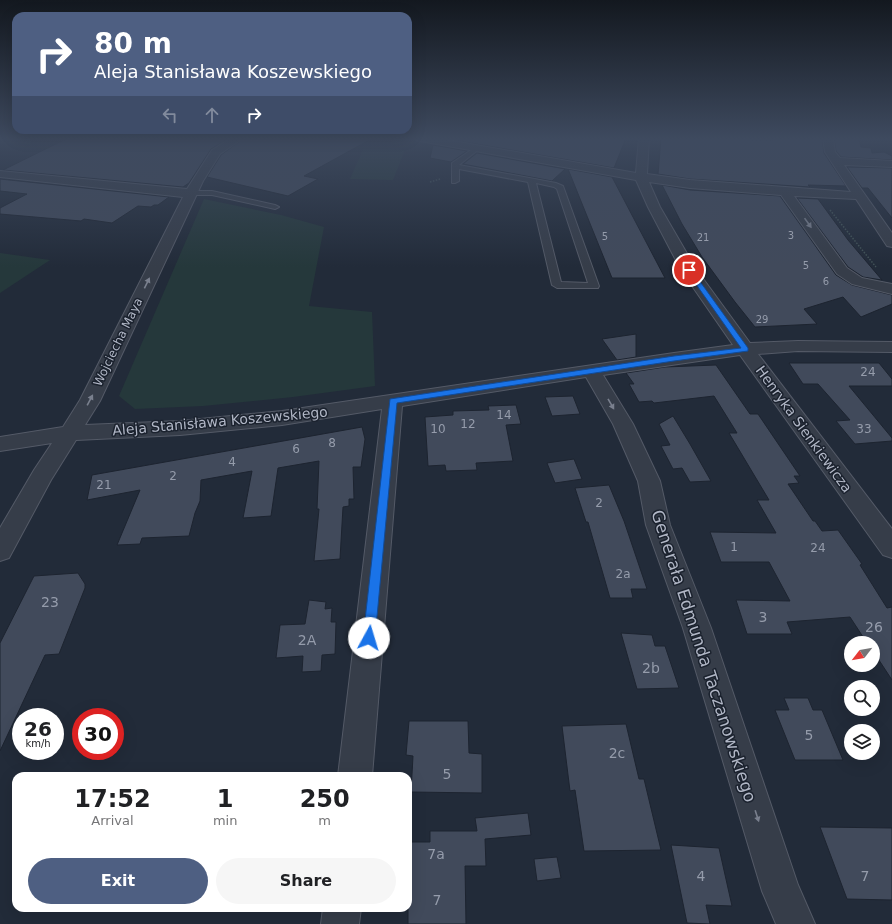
<!DOCTYPE html>
<html lang="en">
<head>
<meta charset="utf-8">
<style>
	body { margin:0; font-family:"DejaVu Sans",sans-serif; background:#f6f6f6; color:#202124; height:100vh; display:flex; flex-direction:column; font-size:15px; white-space:nowrap }
	* { box-sizing:border-box; margin:0 }
	p { font-size:13px; color:#757577 }
	.icon { flex:none; width:22px; height:22px; fill:none; stroke:currentColor; stroke-width:2; stroke-linecap:round; stroke-linejoin:round }
	.map { position:relative; flex:1; overflow:hidden }
	.sheet { position:absolute; left:12px; top:772px; width:400px; height:140px; display:flex; flex-direction:column; background:#fff; border-radius:12px; box-shadow:0 4px 16px #0002 }
	.sheet>* { flex:none }
	.guide { position:absolute; left:12px; top:12px; width:400px; height:122px; border-radius:12px; box-shadow:0 4px 16px #0002; background:#4e5f82; color:#fff; overflow:hidden }
	.needle { width:26px; rotate:239deg }
	.controls { position:absolute; left:844px; top:636px; display:grid; gap:8px }
	.controls a { display:grid; place-items:center; width:36px; height:36px; border-radius:50%; background:#fff; box-shadow:0 4px 16px #0002; font-size:20px }
	.speed { position:absolute; left:12px; top:708px; display:flex; gap:8px; font-size:20px; font-weight:700; text-align:center }
	.speed>* { display:grid; place-content:center; width:52px; height:52px; border-radius:50%; background:#fff; box-shadow:0 4px 16px #0002; line-height:1 }
	.speed small { font-size:10px; font-weight:400 }
	.speed .limit { border:6px solid #d22; background:#fff; color:#111 }
	.pin { position:absolute; display:grid; place-items:center; width:34px; height:34px; color:#fff; margin:-17px; border:2px solid #fff; border-radius:50%; box-shadow:0 1px 4px #0007 }
	.me { position:absolute; width:44px; margin:-22px; rotate:6deg; stroke-linejoin:round; filter:drop-shadow(0 0 3px #0008) }
	.turn { display:flex; align-items:center; gap:14px; height:84px; padding:0 16px; font-size:18px }
	.turn .icon { width:52px; height:52px; stroke-width:2.5 }
	.turn b { display:block; font-size:28px; line-height:34px }
	.lanes { display:flex; align-items:center; height:38px; padding:0 16px; background:#0003; justify-content:center; gap:20px; direction:ltr }
	.lanes .off { opacity:.35 }
	.eta { display:flex; justify-content:space-evenly; align-items:center; height:68px; text-align:center }
	.eta b { font-size:24px; font-weight:600; line-height:28px }
	.cta { display:flex; gap:8px; margin-top:auto; padding:8px 16px }
	.cta a { flex:1; height:46px; border-radius:24px; background:#4e5f82; color:#fff; font-size:16px; font-weight:600; line-height:46px; text-align:center }
	.cta a+a { background:#f6f6f6; color:#202124 }
	.map>svg:first-child { display:block }
	.green { fill:#25383b }
	.building { fill:#414a5b; stroke:#1d2430 }
	.lines { fill:none; stroke-linecap:round; stroke-linejoin:round }
	.lane-casing { stroke:#545a67; stroke-width:2 }
	.street-casing { stroke:#545a67; stroke-width:2 }
	.path { stroke:#425357; stroke-width:1.5; stroke-dasharray:1.5 1.5; stroke-linecap:butt }
	.lane { fill:#363d49; fill-rule:evenodd }
	.street { fill:#363d49; fill-rule:evenodd }
	.oneway { fill:#7a808e }
	.route { fill:#1a73e8; stroke:#114b97 }
	.labels { text-anchor:middle; dominant-baseline:central; stroke-width:3; stroke-linejoin:round; paint-order:stroke }
	.far-number-label { font-size:10px; fill:#959cab }
	.far-street-label { font-size:12px; fill:#b1b7c6; stroke:#1b222e }
	.number-label { font-size:12px; fill:#959cab }
	.street-label { font-size:14px; fill:#b1b7c6; stroke:#1b222e }
	.near-number-label { font-size:14px; fill:#959cab }
	.near-street-label { font-size:17px; fill:#b1b7c6; stroke:#1b222e }
</style>
</head>
<body>
<div class="map">
<svg width="892" height="924" viewBox="0 0 892 924">
	<rect width="100%" height="100%" fill="#222b39"/>
	<g class="green">
		<path d="M363 149 405 150 393 180 350 179Z"/>
		<path d="M204 199 281 215 324 227 309 306 372 312 375 386 293 397 203 406 135 409 119 396Z"/>
		<path d="M0 253 50 260 0 293Z"/>
	</g>
	<g class="building">
		<path d="M68 138H229L211 149 189 183 183 187 3 170Z"/>
		<path d="M244 138H373L304 176 318 179 288 196 207 177 221 155Z"/>
		<path d="M443 138H626L614 168Z"/>
		<path d="M661 138 773 140 772 138H822L824 153 846 186 808 185 810 187 690 179 658 174Z"/>
		<path d="M834 138 859 139 861 147 871 148 872 153 884 152 892 156V160L841 157 836 151Z"/>
		<path d="M433 145 467 151 451 162 430 158Z"/>
		<path d="M477 153 565 169 552 181 463 164Z"/>
		<path d="M847 167 892 168V218L868 188H862Z"/>
		<path d="M568 169 612 177 665 278H612Z"/>
		<path d="M0 179 169 197 158 205H154L151 207 138 206 112 223 84 219 81 221 0 214V208L27 194 0 191Z"/>
		<path d="M662 185 690 190 780 196 836 275 852 285 892 295V304L861 317 843 297 804 309 817 324 755 327 735 302 702 257 682 224Z"/>
		<path d="M797 198 818 199 848 240 882 280 863 277 848 267Z"/>
		<path d="M636 334V357L617 360 602 339Z"/>
		<path d="M789 363H879L892 379V386H849L892 438V441L855 444 836 421 850 420 818 384H803Z"/>
		<path d="M716 365 750 414H758L800 476H794L799 483 788 484 813 521H815L822 531 838 530 862 564 860 565 887 608 892 607V680L873 651V643H867L850 617 787 622 792 634H747L736 600 790 601 769 562H721L710 532 776 533 757 500H769L729 433H737L714 396 654 403 652 401 639 402 629 384H634L626 373 665 367Z"/>
		<path d="M573 396 580 414 552 416 545 397Z"/>
		<path d="M516 405 521 424 506 425 513 461 476 463 477 470 446 471 445 465 428 466 425 417 453 415V411L489 410 488 406Z"/>
		<path d="M673 416 690 444 711 481 690 482 682 468 673 469 661 446 670 445 659 424Z"/>
		<path d="M362 427 365 439 361 467H353L354 499H349V506L343 507 340 559 314 561 319 509H317L319 461 278 468 271 516 243 518 252 471 201 480 200 501 195 513 189 536 142 538 140 544 117 545 140 490 87 500 92 475Z"/>
		<path d="M574 459 582 479 555 483 547 463Z"/>
		<path d="M609 485 624 521 647 589H631L633 598H610L588 522H586L575 488Z"/>
		<path d="M78 573 85 584V588L59 654 45 655 0 751V643L34 576Z"/>
		<path d="M309 600 326 602 325 609 332 608 331 622H336L335 654 322 655 321 671 302 672 303 656 276 658 280 625 305 624Z"/>
		<path d="M621 633 652 635 655 646H665L679 688 637 689Z"/>
		<path d="M784 698H808L813 710H822L843 760H795L775 710H789Z"/>
		<path d="M409 721H468L469 753 482 754V793L411 792 413 756 406 755Z"/>
		<path d="M626 724 639 779H644L661 850 584 851 575 790 570 791 562 726Z"/>
		<path d="M528 813 531 835 485 839 486 866H465L466 924H408V842H430V831H477L475 818Z"/>
		<path d="M820 827 892 828V900L847 899Z"/>
		<path d="M671 845 719 848 732 906 706 905 710 924 687 923Z"/>
		<path d="M557 857 561 878 537 881 534 859Z"/>
	</g>
	<g class="lines">
		<g class="lane-casing">
			<g id="lane">
				<path d="M477 146 480 148 479 149 459 165 556 183 563 186 599 286 598 288H557L552 285 528 182 459 169V181L455 183H452V163ZM536 183 554 187 557 189 588 283 561 282Z"/>
				<path d="M188 191H212L275 205 279 207 275 209 212 195H191L187 193Z"/>
			</g>
		</g>
		<g class="street-casing">
			<g id="street">
				<path d="M231 138H243L220 154 203 181 100 401 85 425 180 421 282 411 674 353 733 345 681 270 648 207 636 180 420 141 416 140 415 138H436L636 173 639 138H649L647 174 690 180 851 192 825 152 823 138H833L835 152 840 158 892 161V167L844 165 892 233V247L887 246 856 199 794 196 847 268 862 278 892 284V294L852 284 837 274 781 195 690 188 649 182 660 207 696 269 750 343 798 341 892 342V352L798 351 758 354 892 529V558L883 555 740 355 603 375 633 424 660 481 670 525 711 628 798 885 815 924H776L762 891 683 628 646 525 638 481 613 424 586 377 402 406 372 776H338L382 409 282 425 180 435 76 440 51 480 9 558 0 561V528L34 470 52 443 0 451V437L63 427 80 400 183 197 0 177V171L187 189 212 150Z"/>
				<path d="M323 908H361L359 924H321Z"/>
			</g>
		</g>
		<g class="path">
			<path d="M430 182 440 179"/>
			<path d="M830 210 876 267"/>
		</g>
		<use href="#lane" class="lane"/>
		<use href="#street" class="street"/>
	</g>
	<defs><path id="oneway-solid" d="M-6-.8H1V-3.2L6.5 0L1 3.2V.8H-6Z"/></defs>
	<g class="oneway">
		<use href="#oneway-solid" transform="translate(808 223) rotate(55)"/>
		<use href="#oneway-solid" transform="translate(147 283) rotate(-64)"/>
		<use href="#oneway-solid" transform="translate(90 400) rotate(-62)"/>
		<use href="#oneway-solid" transform="translate(611 404) rotate(60)"/>
		<use href="#oneway-solid" transform="translate(757 816) rotate(72)"/>
	</g>
	<linearGradient id="sky" x2="0" y2="1"><stop stop-color="#13181f"/><stop offset="0.52" stop-color="#3e4a5f"/><stop offset="1" stop-color="#3e4a5f" stop-opacity="0"/></linearGradient>
	<rect width="892" height="267" fill="url(#sky)"/>
	<path class="route" d="M689 268 691 269 748 348V351L674 361 397 403 375 638 373 642 369 644 365 642 363 638 390 399 674 356 741 348 686 270Z"/>
	<g class="labels">
		<g class="far-number-label">
			<text x="791" y="235">3</text>
			<text x="605" y="236">5</text>
			<text x="703" y="237">21</text>
			<text x="806" y="265">5</text>
			<text x="826" y="281">6</text>
			<text x="762" y="319">29</text>
		</g>
		<g class="far-street-label">
			<text transform="translate(118 342) rotate(-64)">Wojciecha Maya</text>
		</g>
		<g class="number-label">
			<text x="868" y="372">24</text>
			<text x="504" y="415">14</text>
			<text x="468" y="424">12</text>
			<text x="438" y="429">10</text>
			<text x="864" y="429">33</text>
			<text x="332" y="443">8</text>
			<text x="296" y="449">6</text>
			<text x="232" y="462">4</text>
			<text x="173" y="476">2</text>
			<text x="104" y="485">21</text>
			<text x="599" y="503">2</text>
			<text x="734" y="547">1</text>
			<text x="818" y="548">24</text>
			<text x="623" y="574">2a</text>
		</g>
		<g class="street-label">
			<text transform="translate(220 421) rotate(-5)">Aleja Stanisława Koszewskiego</text>
			<text transform="translate(804 429) rotate(54)">Henryka Sienkiewicza</text>
		</g>
		<g class="near-number-label">
			<text x="50" y="602">23</text>
			<text x="763" y="617">3</text>
			<text x="874" y="627">26</text>
			<text x="307" y="640">2A</text>
			<text x="651" y="668">2b</text>
			<text x="809" y="735">5</text>
			<text x="617" y="753">2c</text>
			<text x="447" y="774">5</text>
			<text x="436" y="854">7a</text>
			<text x="701" y="876">4</text>
			<text x="865" y="876">7</text>
			<text x="437" y="900">7</text>
		</g>
		<g class="near-street-label">
			<text transform="translate(704 656) rotate(72)">Generała Edmunda Taczanowskiego</text>
		</g>
	</g>
</svg>
<div class="controls">
<a><svg class="needle" viewBox="-14 -14 28 28"><path d="M0-13l5 13h-10z" fill="#e53935"/><path d="M0 13l5-13h-10z" fill="#757577"/></svg></a>
<a><svg class="icon" aria-label="search" viewBox="0 0 24 24"><circle cx="10" cy="10" r="6"/><path d="M15 15l6 6"/></svg></a>
<a><svg class="icon" aria-label="layers" viewBox="0 0 24 24"><path d="M12 4l9 5-9 5-9-5zM3 14l9 5 9-5"/></svg></a>
</div>
<div class="speed"><div>26<small>km/h</small></div><div class="limit">30</div></div>
<div class="pin" style="left:689px;top:270px;background:#d93025"><svg class="icon" aria-label="arrive" viewBox="0 0 24 24"><path d="M6 21V4h12l-3 4 3 4H6"/></svg></div>
<svg class="me" style="left:369px;top:638px" viewBox="-20 -20 40 40"><circle r="19" fill="#fff"/><path d="M0-13L10 11 0 6-10 11z" fill="#1a73e8"/></svg>
<div class="guide">
<div class="turn"><svg class="icon" aria-label="right" viewBox="0 0 24 24"><path d="M7 20v-9h11M14 6l5 5-5 5"/></svg><div><b>80 m</b>Aleja Stanisława Koszewskiego</div></div>
<div class="lanes"><svg class="icon off" aria-label="left" viewBox="0 0 24 24"><path d="M17 20v-9H6M10 6l-5 5 5 5"/></svg><svg class="icon off" aria-label="ahead" viewBox="0 0 24 24"><path d="M12 20V5M6 11l6-6 6 6"/></svg><svg class="icon" aria-label="right" viewBox="0 0 24 24"><path d="M7 20v-9h11M14 6l5 5-5 5"/></svg></div>
</div>
<section class="sheet">
<div class="eta">
<div><b>17:52</b><p>Arrival</p></div>
<div><b>1</b><p>min</p></div>
<div><b>250</b><p>m</p></div>
</div>
<div class="cta"><a>Exit</a><a>Share</a></div>
</section>
</div>
</body>
</html>
